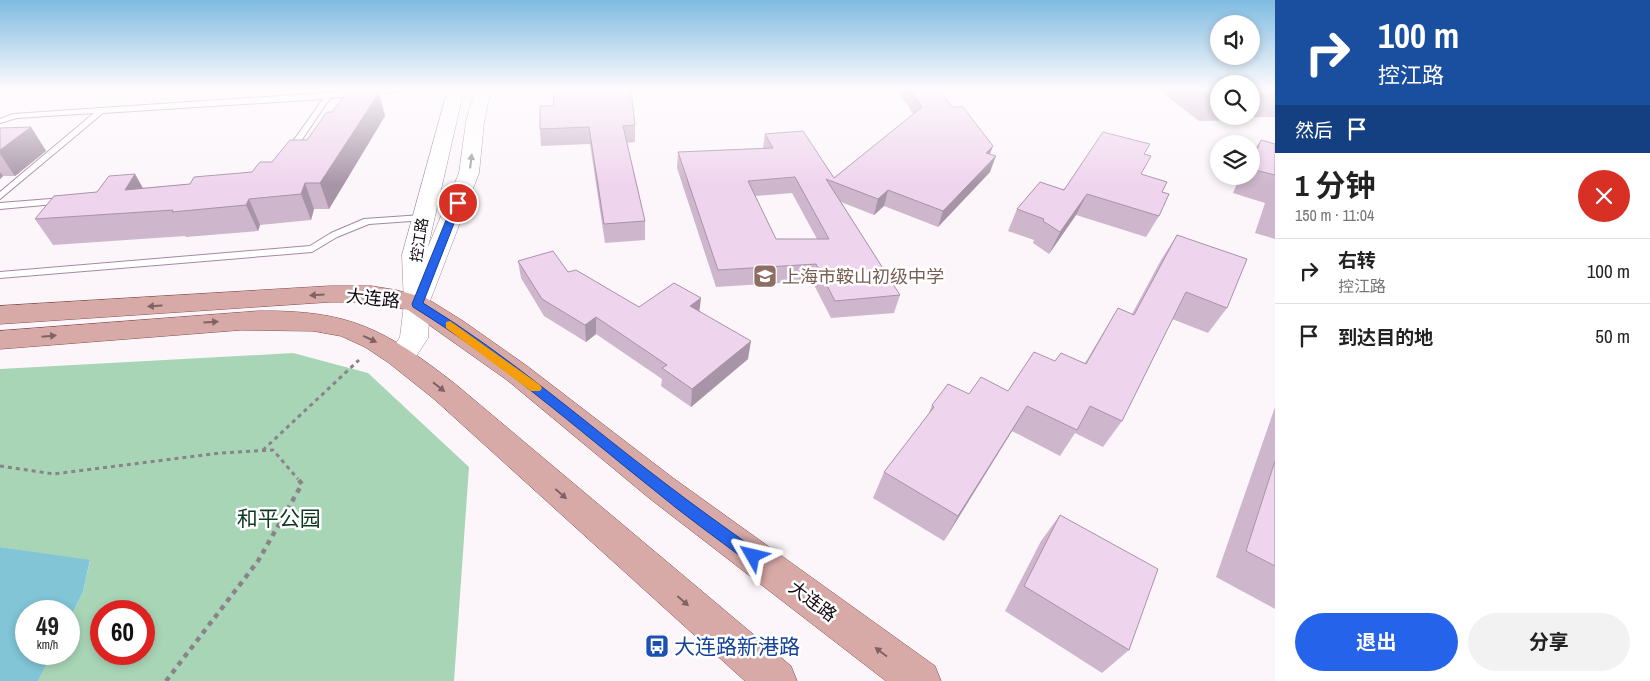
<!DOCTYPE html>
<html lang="zh">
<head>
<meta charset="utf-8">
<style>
	body { margin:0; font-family:"Archivo Narrow","Noto Sans SC",sans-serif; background:#f2f2f2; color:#222; height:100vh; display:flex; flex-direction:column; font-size:19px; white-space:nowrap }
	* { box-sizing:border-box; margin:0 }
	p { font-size:16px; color:#767676 }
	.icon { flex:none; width:28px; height:28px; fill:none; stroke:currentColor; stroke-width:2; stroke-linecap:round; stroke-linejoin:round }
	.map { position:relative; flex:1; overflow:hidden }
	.side { display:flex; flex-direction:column; background:#fff; width:375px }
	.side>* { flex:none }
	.hud { background:#1a4fa0; color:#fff; overflow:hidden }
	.buttons { position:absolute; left:1210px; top:15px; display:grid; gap:10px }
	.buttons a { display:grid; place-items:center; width:50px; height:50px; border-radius:50%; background:#fff; box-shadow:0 2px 8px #0003; font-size:25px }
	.speed { position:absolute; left:15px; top:600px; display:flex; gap:10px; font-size:25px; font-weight:700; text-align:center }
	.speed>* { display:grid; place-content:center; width:65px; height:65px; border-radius:50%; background:#fff; box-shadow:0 2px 8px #0003; line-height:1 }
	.speed small { font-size:12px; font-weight:400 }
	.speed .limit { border:8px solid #d22; background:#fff; color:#111 }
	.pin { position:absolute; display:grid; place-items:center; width:42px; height:42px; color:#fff; margin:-21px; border:2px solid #fff; border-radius:50%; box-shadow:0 1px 5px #0007 }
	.me { position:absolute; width:55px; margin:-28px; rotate:307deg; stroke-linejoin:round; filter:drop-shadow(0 0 4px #0008) }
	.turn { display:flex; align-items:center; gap:18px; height:105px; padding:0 20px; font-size:22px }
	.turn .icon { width:65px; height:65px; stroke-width:2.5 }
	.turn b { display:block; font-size:35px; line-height:42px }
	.then { display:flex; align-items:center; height:48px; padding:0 20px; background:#0003; gap:10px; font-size:19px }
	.round { display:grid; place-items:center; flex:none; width:52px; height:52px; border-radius:26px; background:#f2f2f2 }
	.head { display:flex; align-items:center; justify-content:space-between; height:85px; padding:0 20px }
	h1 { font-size:30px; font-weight:700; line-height:38px }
	.primary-button { display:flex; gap:10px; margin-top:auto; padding:10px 20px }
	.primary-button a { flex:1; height:58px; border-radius:30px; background:#2563eb; color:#fff; font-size:20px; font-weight:700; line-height:58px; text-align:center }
	.primary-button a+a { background:#f2f2f2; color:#222 }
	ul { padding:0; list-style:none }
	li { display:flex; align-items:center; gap:15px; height:65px; padding:0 20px; border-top:1px solid #e0e0e0 }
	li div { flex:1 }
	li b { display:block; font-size:19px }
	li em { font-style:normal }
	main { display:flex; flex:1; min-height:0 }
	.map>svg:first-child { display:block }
	.green { fill:#a8d5b6; fill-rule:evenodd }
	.water { fill:#81c5d7 }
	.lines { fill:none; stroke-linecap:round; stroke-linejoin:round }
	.lane-casing { stroke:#a38aa1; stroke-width:2 }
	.secondary-casing { stroke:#a38aa1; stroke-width:1 }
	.primary-casing { stroke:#824e4d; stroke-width:1 }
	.path-far1 { stroke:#8a838a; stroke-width:3; stroke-dasharray:4 4; stroke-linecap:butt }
	.path { stroke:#8a838a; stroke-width:4.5; stroke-dasharray:5 5; stroke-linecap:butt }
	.lane { fill:#fff; fill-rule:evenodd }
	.secondary { fill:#fff; fill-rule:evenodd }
	.primary { fill:#d8aaa7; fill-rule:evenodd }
	.wall { fill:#ceb6cd; fill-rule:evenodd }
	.shaded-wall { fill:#a794a7 }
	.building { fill:#efd4ee; stroke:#a794a7; fill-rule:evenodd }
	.oneway { fill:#a09da0 }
	.oneway2 { fill:#7f6264 }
	.route { fill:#2563eb; stroke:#184099 }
	.slow { fill:#f59e0b }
	.labels { text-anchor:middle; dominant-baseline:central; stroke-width:5; stroke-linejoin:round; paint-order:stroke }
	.far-street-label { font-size:15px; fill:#120a12; stroke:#fff }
	.education-label { font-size:18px; fill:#785e54; stroke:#fff; text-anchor:start }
	.street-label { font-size:18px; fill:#120a12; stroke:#fff }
	.near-park-label { font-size:21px; fill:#0e3720; stroke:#fff }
	.near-transit-label { font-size:21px; fill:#164399; stroke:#fff; text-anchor:start }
</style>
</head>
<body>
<main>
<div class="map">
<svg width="1275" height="681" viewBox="0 0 1275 681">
	<rect width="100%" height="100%" fill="#fcf6fb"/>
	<path class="green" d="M293 353 368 373 469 467 454 681H38L52 654H69V620L83 592 90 561 0 547V369ZM101 611H144V654H101Z"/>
	<path class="water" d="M0 547 90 560 83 592 69 620V611H26V654H52L38 681H0Z"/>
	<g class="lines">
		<g class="lane-casing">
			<g id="lane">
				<path d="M383 89H409L406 91 330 98 293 153H290L286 151 323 99 103 113 0 199V192L94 113 17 118 0 123V119L13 114Z"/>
				<path d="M63 198 66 199V203L0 209V203Z"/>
				<path d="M422 215 427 218 425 220 369 224 337 237 312 252 0 278V272L310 246 331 233 364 219Z"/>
			</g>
		</g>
		<g class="secondary-casing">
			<path id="secondary" d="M448 89H464L428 247 459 173 466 122 475 89H491L484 122 479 173 430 301 428 338 411 364 401 367 391 364 387 357 400 337 404 304 402 255Z"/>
		</g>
		<g class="primary-casing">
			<g id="primary">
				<path d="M330 286H371L396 290 426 298 463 321 527 366 673 478 935 666 941 681H886L649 498 507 380 408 310 371 302H330L0 324V306Z"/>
				<path d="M259 311C350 310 384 329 454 383L791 666 797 681H745L434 399 389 363 365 347 341 336 313 331 241 330 0 349V331Z"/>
			</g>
		</g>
		<g class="path-far1">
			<path d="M263 450 359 360"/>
			<path d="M0 466 54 474 220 453 273 450 298 479"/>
		</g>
		<path class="path" d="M166 681 258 561 302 484 297 478"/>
		<use href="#lane" class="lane"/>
		<use href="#secondary" class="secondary"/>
		<use href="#primary" class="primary"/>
	</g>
	<g class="wall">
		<path d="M897 89H939L952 107 993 146 990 154V172L938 227 884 206 874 215 841 202 900 295 894 313 831 318 812 281 716 287 677 168 678 152 763 148 765 134 834 178 913 114ZM792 193 817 239H776L755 196Z"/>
		<path d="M1158 89H1219V116H1251V89H1275V117H1244L1242 120 1199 121Z"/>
		<path d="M379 93 385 116 329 209H314L311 220 260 225 258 231 186 237 185 236 53 245 35 219 97 192 135 174 143 188 190 184 252 172 272 162Z"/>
		<path d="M554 106 635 125V142L627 143 645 221V240L605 243 590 144 541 146 540 129Z"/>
		<path d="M31 127 46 151 15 176H3L0 179V128Z"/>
		<path d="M1261 140 1275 144V239L1255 233 1265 203 1233 193 1240 176H1251V154Z"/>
		<path d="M1144 154 1141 174 1162 192 1159 216 1146 237 1076 215 1049 254 1033 243 1034 240 1008 231 1017 209Z"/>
		<path d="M1177 235 1227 308 1208 333 1172 319 1122 421 1103 447 1075 433 1060 456 1012 431 944 541 873 498 884 472 928 415 932 405 969 394 1008 391 1055 361 1085 363 1118 308 1132 314 1161 260Z"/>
		<path d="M518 261 568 272 639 307 700 311 748 359 691 407 661 386 662 379 596 334 586 342 544 316 521 278Z"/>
		<path d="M1275 407V609L1216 577Z"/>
		<path d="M1060 515 1129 650 1102 673 1005 611 1041 541Z"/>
	</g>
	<g class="shaded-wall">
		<path d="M379 93 385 116 329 209 320 183Z"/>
		<path d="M31 127 46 151 15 176 0 154V150Z"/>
		<path d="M993 146 987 161 986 153Z"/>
		<path d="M996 156 990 172 938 227 943 211Z"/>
		<path d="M0 172 3 176 0 179Z"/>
		<path d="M135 174 149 200 125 190Z"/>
		<path d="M305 183 314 209 311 220 301 194Z"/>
		<path d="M888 190 884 206 874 215 878 199Z"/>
		<path d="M1087 194 1076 215 1049 254 1060 232Z"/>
		<path d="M249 199 260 225 258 231 246 205Z"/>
		<path d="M701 298 699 315 690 306Z"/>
		<path d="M596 317V334L586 342 585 325Z"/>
		<path d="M751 341 748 359 691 407 692 389Z"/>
		<path d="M1027 406 1012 431 944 541 958 516Z"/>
	</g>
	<g class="building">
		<path d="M553 89H631L635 125 623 126 645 221 604 224 589 127 540 129V106H554Z"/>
		<path d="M910 89H939L952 107H963L993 146 986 153 996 156 943 211 888 190 878 199 826 179 900 295 835 301 816 264 718 270 678 152 773 148 765 134 803 131 834 178 922 107ZM795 177 829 239H776L748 181Z"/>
		<path d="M1200 89H1219V98H1213Z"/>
		<rect x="1251" y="89" width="24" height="5"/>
		<path d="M347 93H379L320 183H305L301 194 249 199 246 205 172 212 173 210 35 219 54 196 97 192 109 176 135 174 125 190 190 184 194 177 252 172 260 162H272L290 140H307L327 112H332Z"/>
		<path d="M1251 94 1256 97H1251Z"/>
		<path d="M31 127 0 150V128Z"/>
		<path d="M1103 132 1150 144 1144 154 1151 156 1141 174 1167 182 1162 192 1169 194 1159 216 1087 194 1060 232 1043 221 1044 219 1017 209 1040 182 1064 190Z"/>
		<path d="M1261 140 1275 144V175L1251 169V165Z"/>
		<path d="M1177 235 1247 259 1227 308 1186 292 1122 421 1090 406 1077 430 1027 406 958 516 884 472 934 407 932 405 948 384 969 394 981 377 1008 391 1034 352 1055 361 1061 353 1086 364 1118 308 1134 315Z"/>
		<path d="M553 251 568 272 576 270 639 307 674 283 701 298 690 306 751 341 692 389 662 368 667 365 596 317 585 325 542 299 518 261Z"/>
		<path d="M1275 461V566L1246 551Z"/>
		<path d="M1060 515 1158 569 1129 650 1024 586Z"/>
	</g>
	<defs><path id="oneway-solid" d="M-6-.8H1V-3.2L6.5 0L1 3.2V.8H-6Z" transform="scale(1.25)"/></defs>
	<use class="oneway" href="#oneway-solid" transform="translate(471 161) rotate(-83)"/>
	<g class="oneway2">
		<use href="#oneway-solid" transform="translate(317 295) rotate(176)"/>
		<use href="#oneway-solid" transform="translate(155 306) rotate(177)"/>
		<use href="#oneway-solid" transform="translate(211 322) rotate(-3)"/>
		<use href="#oneway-solid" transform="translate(49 336) rotate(-5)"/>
		<use href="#oneway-solid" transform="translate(370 339) rotate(25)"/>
		<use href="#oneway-solid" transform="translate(439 387) rotate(38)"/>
		<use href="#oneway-solid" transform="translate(561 494) rotate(41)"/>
		<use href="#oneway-solid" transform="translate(683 601) rotate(41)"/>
		<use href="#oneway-solid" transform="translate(881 652) rotate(-143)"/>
	</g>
	<linearGradient id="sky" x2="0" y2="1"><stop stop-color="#7fbbe1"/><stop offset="0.48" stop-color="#fefbfd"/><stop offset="1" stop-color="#fefbfd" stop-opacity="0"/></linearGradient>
	<rect width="1275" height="185" fill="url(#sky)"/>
	<path class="route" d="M458 200 462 203 423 303C510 356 585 423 666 484 696 507 727 529 758 551L760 556 758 561 753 563 747 561C716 538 684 515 654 490 575 427 499 360 413 307L412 304 453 203Z"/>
	<path class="slow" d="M450 321 540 385 542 388 540 391H531L446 328V322Z"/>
	<defs>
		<g id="school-square" transform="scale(1.25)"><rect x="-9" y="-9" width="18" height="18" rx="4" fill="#8d6e63" stroke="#fff"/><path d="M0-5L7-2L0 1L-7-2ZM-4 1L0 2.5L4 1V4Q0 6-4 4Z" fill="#fff"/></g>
		<g id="bus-square" transform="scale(1.25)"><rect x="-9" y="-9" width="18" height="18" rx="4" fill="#1a4fb4" stroke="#fff"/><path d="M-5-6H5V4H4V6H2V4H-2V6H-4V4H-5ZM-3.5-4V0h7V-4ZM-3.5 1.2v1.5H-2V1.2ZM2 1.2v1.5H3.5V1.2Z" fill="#fff"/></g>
	</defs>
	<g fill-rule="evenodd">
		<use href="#school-square" x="765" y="276"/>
		<use href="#bus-square" x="657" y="646"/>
	</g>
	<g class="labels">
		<g class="far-street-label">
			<text transform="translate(419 240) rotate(-81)">控江路</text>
		</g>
		<g class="education-label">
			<text x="782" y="276">上海市鞍山初级中学</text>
		</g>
		<g class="street-label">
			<text transform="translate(373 298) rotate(6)">大连路</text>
			<text transform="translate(813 601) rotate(37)">大连路</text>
		</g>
		<g class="near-park-label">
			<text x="279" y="518">和平公园</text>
		</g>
		<g class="near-transit-label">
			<text x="674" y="646">大连路新港路</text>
		</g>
	</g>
</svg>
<div class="buttons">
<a><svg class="icon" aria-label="sound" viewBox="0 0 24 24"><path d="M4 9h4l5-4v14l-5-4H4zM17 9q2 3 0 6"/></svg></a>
<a><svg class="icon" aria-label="search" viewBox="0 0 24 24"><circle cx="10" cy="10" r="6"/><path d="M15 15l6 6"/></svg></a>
<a><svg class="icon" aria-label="layers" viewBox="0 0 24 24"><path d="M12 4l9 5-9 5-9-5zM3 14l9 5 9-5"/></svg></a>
</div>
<div class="speed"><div>49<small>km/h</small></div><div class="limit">60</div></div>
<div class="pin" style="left:458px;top:203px;background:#d93025"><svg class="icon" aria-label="arrive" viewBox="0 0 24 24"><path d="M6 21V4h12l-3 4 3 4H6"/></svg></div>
<svg class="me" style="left:753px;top:556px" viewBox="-20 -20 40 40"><path d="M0-17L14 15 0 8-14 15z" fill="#2563eb" stroke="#fff" stroke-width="4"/></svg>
</div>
<section class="side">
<div class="hud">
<div class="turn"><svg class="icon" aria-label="right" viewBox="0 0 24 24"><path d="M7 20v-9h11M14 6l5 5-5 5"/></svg><div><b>100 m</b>控江路</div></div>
<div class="then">然后<svg class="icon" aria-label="arrive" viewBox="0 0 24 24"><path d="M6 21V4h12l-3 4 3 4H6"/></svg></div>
</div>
<div class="head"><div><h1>1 分钟</h1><p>150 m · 11:04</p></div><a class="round" style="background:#d93025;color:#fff"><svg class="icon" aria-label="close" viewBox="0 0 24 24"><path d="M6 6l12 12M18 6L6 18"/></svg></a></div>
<ul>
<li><svg class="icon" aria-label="right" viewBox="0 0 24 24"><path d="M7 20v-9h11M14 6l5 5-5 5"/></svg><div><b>右转</b><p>控江路</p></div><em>100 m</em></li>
<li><svg class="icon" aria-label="arrive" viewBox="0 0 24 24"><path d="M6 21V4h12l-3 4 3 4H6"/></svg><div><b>到达目的地</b></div><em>50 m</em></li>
</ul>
<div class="primary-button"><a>退出</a><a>分享</a></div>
</section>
</main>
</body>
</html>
